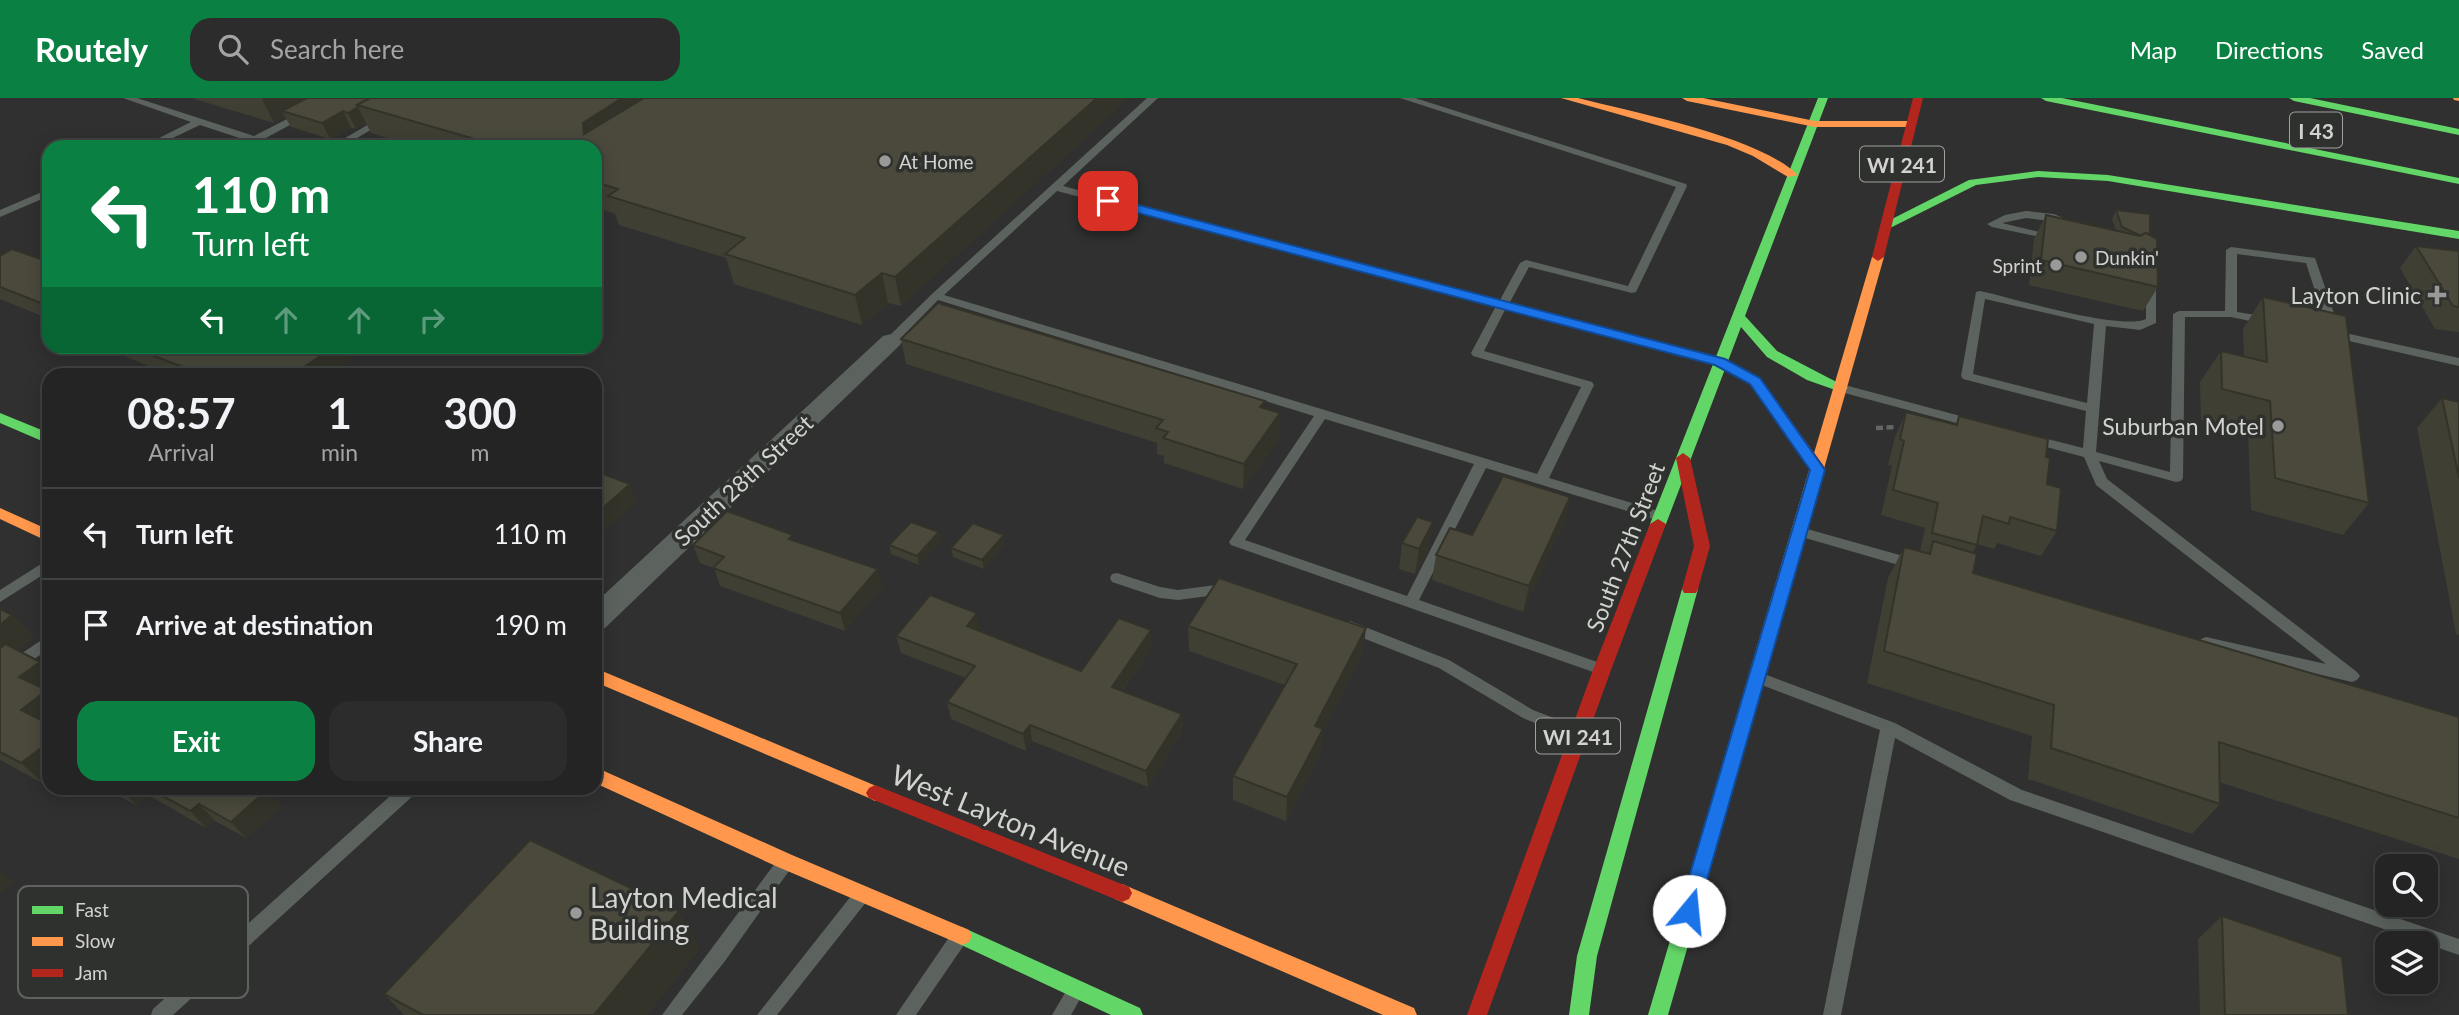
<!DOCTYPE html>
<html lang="en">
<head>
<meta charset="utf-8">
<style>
	body { margin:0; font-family:Lato,sans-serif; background:#2b2c2b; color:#f1f3f6; height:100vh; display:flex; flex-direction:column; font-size:26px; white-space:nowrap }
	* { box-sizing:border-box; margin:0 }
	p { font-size:23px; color:#a3a4a6 }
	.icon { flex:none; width:38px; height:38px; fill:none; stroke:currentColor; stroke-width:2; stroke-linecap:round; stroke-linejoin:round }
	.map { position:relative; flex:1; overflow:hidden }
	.panel { position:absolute; left:42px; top:270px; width:560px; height:427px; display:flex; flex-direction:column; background:#232423; border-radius:21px; box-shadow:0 4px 18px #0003,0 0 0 2px #404141 }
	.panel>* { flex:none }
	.guide { position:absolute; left:42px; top:42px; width:560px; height:214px; border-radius:21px; box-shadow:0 4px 18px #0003,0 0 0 2px #404141; background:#0b8043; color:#fff; overflow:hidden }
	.buttons { position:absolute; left:2375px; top:756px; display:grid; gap:14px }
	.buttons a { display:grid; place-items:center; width:63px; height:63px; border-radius:14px; background:#232423; box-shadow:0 4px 18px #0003,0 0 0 2px #404141; font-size:35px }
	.pin { position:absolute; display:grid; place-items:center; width:60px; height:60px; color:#fff; margin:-30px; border-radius:14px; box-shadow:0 4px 10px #0006 }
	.me { position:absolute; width:77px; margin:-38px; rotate:17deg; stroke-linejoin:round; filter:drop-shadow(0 0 5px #0008) }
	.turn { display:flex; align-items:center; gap:24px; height:147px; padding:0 35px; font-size:32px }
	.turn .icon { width:91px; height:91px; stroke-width:2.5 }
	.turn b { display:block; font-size:49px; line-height:60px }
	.lanes { display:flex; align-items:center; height:66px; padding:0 35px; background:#0003; justify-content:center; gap:35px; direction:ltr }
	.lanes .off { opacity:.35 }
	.eta { display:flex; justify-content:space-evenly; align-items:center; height:119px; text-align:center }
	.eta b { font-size:42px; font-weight:700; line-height:49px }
	.cta { display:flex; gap:14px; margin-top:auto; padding:14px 35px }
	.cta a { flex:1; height:80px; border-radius:21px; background:#0b8043; color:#fff; font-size:28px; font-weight:700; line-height:80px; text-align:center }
	.cta a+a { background:#2b2c2b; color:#f1f3f6 }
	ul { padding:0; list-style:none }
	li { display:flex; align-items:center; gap:21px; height:91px; padding:0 35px; border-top:2px solid #404141 }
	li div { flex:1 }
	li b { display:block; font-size:26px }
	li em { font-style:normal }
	header { display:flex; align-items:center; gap:42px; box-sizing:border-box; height:98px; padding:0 35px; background:#0b8043; color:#fff }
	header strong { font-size:33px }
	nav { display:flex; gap:38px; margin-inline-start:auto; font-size:24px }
	.search { width:490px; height:63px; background:#2b2c2b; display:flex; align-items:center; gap:18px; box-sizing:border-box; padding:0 24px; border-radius:21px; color:#a3a4a6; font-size:26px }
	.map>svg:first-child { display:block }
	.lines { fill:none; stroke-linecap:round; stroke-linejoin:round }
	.path { stroke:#636664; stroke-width:4.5; stroke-dasharray:7 3.5; stroke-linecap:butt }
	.lane { fill:#5c635e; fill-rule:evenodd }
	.street { fill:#5c635e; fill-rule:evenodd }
	.fast { fill:#63d668; fill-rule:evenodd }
	.slow { fill:#ff974d; fill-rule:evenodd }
	.jam { fill:#b3261e; fill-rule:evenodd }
	.wall { fill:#403f34 }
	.shaded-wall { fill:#34332a }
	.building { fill:#4a493c; stroke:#34332a; stroke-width:2 }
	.route { fill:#1a73e8; stroke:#114b97; stroke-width:2 }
	.poi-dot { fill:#999a98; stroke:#2f312e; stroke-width:2.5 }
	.labels { text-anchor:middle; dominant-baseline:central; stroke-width:7; stroke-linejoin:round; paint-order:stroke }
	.far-poi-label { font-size:19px; fill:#d2d3d0; stroke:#2f312e; text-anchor:start }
	.shield { fill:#2f312e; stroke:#a1a29f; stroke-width:2 }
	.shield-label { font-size:21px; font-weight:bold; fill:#d2d3d0 }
	.poi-label { font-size:23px; fill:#d2d3d0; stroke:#2f312e; text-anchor:end }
	.street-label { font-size:23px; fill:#d2d3d0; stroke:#2f312e }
	.near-street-label { font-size:28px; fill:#d2d3d0; stroke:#2f312e }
	.near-poi-label { font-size:28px; fill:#d2d3d0; stroke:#2f312e; text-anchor:start }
	.key { fill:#2f312e; stroke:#60625f; stroke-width:2 }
	.key-label { font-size:19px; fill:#d2d3d0 }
</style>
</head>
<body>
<header>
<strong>Routely</strong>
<div class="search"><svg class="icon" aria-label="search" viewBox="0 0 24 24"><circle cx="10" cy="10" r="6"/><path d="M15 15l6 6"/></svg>Search here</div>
<nav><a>Map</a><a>Directions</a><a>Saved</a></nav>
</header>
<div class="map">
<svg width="2459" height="917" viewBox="0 0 2459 917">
	<rect width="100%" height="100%" fill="#2f302f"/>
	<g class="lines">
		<path class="path" d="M1876 330 1896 329"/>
		<g class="lane">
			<path d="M123 0H137L254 38 328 0H340L264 41 282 49H267L200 27 154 49H141L191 24Z"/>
			<path d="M1147 0H1158L1063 88 1500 202 1520 165 1526 162 1628 188 1676 89 1400 0H1415L1686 86 1687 88 1636 194 1632 195 1529 169 1510 204 1724 261 1726 264 1724 267H1716L1506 210 1484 253 1592 284 1594 287 1549 380 1665 415 1667 418 1665 421 1660 423 1486 370 1419 502 1606 567 1609 571 1606 575H1596L1231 447 1229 444 1231 441 1314 318 938 202 895 246H887V240L932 196ZM1057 93 1496 208 1471 255 1473 258 1581 289 1537 376 944 197ZM1325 321 1474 366 1407 498 1245 442Z"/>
			<path d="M381 19 389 21 342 49H330Z"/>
			<path d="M49 91V98L0 119V112Z"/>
			<path d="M2026 113 2054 116 2068 122 2063 125 2026 120 2002 125 2059 139V143L1992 129 1987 126 2005 117Z"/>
			<path d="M2231 149 2315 160 2339 230 2336 233 2459 260V268L2331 239 2329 236 2332 233 2327 230 2306 165 2237 156V214L2269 219 2275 223 2269 227 2231 219H2185L2183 380 2181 383 2176 384 2099 363 2107 381 2357 574 2360 578 2357 582 2352 584 2201 549 2199 545 2201 541 2206 539 2326 566 2096 387 2084 359 2027 344 2026 341 2032 337 2083 350 2086 313 1963 281 1961 278 1976 194 1980 193C2013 200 2119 233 2146 221V183L2152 180 2156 181V225L2140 232 2106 228 2096 354 2170 374 2173 216 2179 213H2225L2226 152ZM1985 201 2094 226 2087 305 1973 276Z"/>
			<path d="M1841 286 1979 323 1981 326 1975 330 1837 293 1835 290Z"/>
			<path d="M1800 429 1921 463 1923 467 1916 472 1795 437 1793 434 1795 431Z"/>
			<path d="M49 461V473L0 504V492Z"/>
			<path d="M1117 475 1160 489 1178 492 1231 485 1236 486 1238 490 1236 494 1231 495 1178 502 1160 500 1112 484 1110 480 1112 476Z"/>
			<path d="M1350 523 1449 562 1533 612 1583 631 1585 636 1583 641 1577 642 1523 620 1439 570 1345 533 1343 529 1345 525Z"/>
			<path d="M49 537V551L0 584V570Z"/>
			<path d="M1759 574 1895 625 2022 692 2459 841V857L2010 702 1895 640 1841 917H1823L1880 632 1754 584 1751 580 1754 576Z"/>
			<path d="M399 690H418L416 695 173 917H151L153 911Z"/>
			<path d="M785 758 791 760 794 765 791 770 725 863 682 917H662L779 760Z"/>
			<path d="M861 790 867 793 870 798 867 803 777 917H757L855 793Z"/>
			<path d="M958 833 964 835 967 841 964 847 916 917H896L952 835Z"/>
			<path d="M1075 885 1081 888 1084 894 1071 917H1052L1069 888Z"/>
		</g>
		<path class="street" d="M891 236 899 238 903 243 899 248 605 530 595 533V505L883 238Z"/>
		<g class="fast">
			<path d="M1818 0H1828L1745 218 1777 253 1848 290 1841 294 1807 282 1767 259 1741 229 1666 426 1658 431 1653 430 1650 426Z"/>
			<path d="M2041 0H2062L2459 80V86L2046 3Z"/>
			<path d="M2289 0H2310L2459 31V37L2294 3Z"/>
			<path d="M2038 73 2108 77 2459 133V141L2108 83 2038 79 1976 87 1892 129 1888 130 1882 126 1969 82Z"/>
			<path d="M0 315 49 335V346L0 325Z"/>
			<path d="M1690 485 1696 487 1698 491 1597 858 1589 917H1569L1577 858 1682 491 1684 487Z"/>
			<path d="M1733 653 1739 655 1742 660 1668 917H1648L1724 660 1727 655Z"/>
			<path d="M962 829 1140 910 1143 917H1111L955 844 952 838 955 832Z"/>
		</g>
		<g class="slow">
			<path d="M1561 0H1578C1635 15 1758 38 1798 77L1788 79 1753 58 1727 47Z"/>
			<path d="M1682 0H1703L1815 23H1910L1915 26 1910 29H1815L1687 3Z"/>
			<path d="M2453 0H2459V3L2454 2Z"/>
			<path d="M1878 155 1884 159 1742 660 1739 665 1733 667 1727 665 1724 660 1872 159Z"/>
			<path d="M0 410 49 432V444L0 421Z"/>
			<path d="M595 570 881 690 884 695 881 700 875 703 869 700 595 584Z"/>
			<path d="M595 669 792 757 969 832 972 838 969 844 962 847 955 844 778 769 595 685Z"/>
			<path d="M1122 786 1414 910 1417 917H1383L1115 801 1112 795 1115 789Z"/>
		</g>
		<g class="jam">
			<path d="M1913 0H1923L1884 159 1878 163 1872 159Z"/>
			<path d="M1720 260 1760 280 1823 367 1825 371 1823 375H1813L1750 286 1715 267 1713 264Z"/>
			<path d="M1683 355 1690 360 1710 448 1698 491 1696 495H1684L1682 491 1694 448 1676 360Z"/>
			<path d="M1658 421 1666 426 1611 572 1487 917H1467L1593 572 1650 426Z"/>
			<path d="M875 687 1129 789 1132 795 1129 801 1122 804 869 700 866 695 869 690Z"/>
		</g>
	</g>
	<g class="wall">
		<path d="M191 0H1129L901 208 888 205 862 227 734 186 726 160 619 127 615 116 595 109V49H417L371 35 366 25 356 31 351 30 330 41 291 29 285 19 274 25Z"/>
		<path d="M2116 112 2150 137 2158 189 2143 213 2029 187 2034 141 2046 117 2116 133 2112 121Z"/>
		<path d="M2416 148 2459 153V234L2435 231 2400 170Z"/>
		<path d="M0 158 49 164V221L0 201Z"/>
		<path d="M2263 199 2369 405 2343 437 2251 412 2248 334 2201 322 2200 284 2221 253 2244 258 2243 231Z"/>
		<path d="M901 241 1265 310 1280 341 1243 391 1164 365V358L1157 356V345L906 266Z"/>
		<path d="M101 248H344L352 261 329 276H167Z"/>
		<path d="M2442 300 2459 304V537L2456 536 2417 330Z"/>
		<path d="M1906 314 1955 327 1959 318 2046 359 2047 386 2057 433 2041 458 1997 445 1994 451 1977 446 1973 454V475L2459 619V761L2219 684 2220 706 2192 736 2028 681 2032 638 1867 585 1888 480 1904 449 1920 453 1925 430 1881 417 1892 368 1888 367 1895 339Z"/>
		<path d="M1570 399 1564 425 1523 514 1432 482 1436 457 1472 437Z"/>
		<path d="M794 443 883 488 845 533 720 488 714 470 700 465 693 447Z"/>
		<path d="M941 443 919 467 891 456 889 447Z"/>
		<path d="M1402 445 1429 449 1415 476 1399 471Z"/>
		<path d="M1005 446 984 471 953 459 951 450Z"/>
		<path d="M0 511 12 517 34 539 18 552 40 564 49 573V683L44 686 0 662Z"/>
		<path d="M1188 528 1363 555 1323 633 1321 656 1286 723 1233 702V678L1285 587 1189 553Z"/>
		<path d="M981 532 980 533 1081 573 1152 549 1122 593 1182 616 1183 633 1148 689 1032 643 1026 653 951 621 947 604 966 580 901 555 896 538Z"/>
		<path d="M103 690H265L283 708 246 740 215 723 206 730 148 697 136 707Z"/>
		<path d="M2222 818 2348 917H2200L2198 841Z"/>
		<path d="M700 850 647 917H404L384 896Z"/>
	</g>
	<g class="shaded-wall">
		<path d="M265 0H324L282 13 285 19 274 25 262 1Z"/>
		<path d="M622 0H662L584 36 583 25Z"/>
		<path d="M1097 0H1129L901 208 895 179Z"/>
		<path d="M358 9 366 25 356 31 348 15Z"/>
		<path d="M343 13 351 30 330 41 322 25Z"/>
		<path d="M882 175 888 205 862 227 855 197Z"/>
		<path d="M335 248H344L352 261 329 276H308L304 269Z"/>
		<path d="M1280 315V341L1243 391 1244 366Z"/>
		<path d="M630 386 637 404 595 442V417Z"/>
		<path d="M1570 399 1564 425 1523 514 1529 488Z"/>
		<path d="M1433 424 1429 449 1415 476 1419 451Z"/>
		<path d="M939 434 941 443 919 467 917 458Z"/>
		<path d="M1004 437 1005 446 984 471 982 462Z"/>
		<path d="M878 471 883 488 845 533 840 515Z"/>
		<path d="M977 515 981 532 971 545 967 528Z"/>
		<path d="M12 517 34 539 0 567V527Z"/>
		<path d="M1366 530 1363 555 1323 633 1321 656 1286 723 1287 699 1315 628Z"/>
		<path d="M1151 532 1152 549 1113 605 1112 589Z"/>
		<path d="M40 564 49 573V629L21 612 19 579Z"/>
		<path d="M1182 616 1183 633 1148 689 1146 673Z"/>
		<path d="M1030 627 1032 643 1026 653 1023 636Z"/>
		<path d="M49 644V683L44 686 21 665Z"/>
		<path d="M119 690H141L148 697 136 707Z"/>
		<path d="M268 691 283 708 246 740 231 724Z"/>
		<path d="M199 706 215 723 206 730 190 713Z"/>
		<path d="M0 772 15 784 0 796Z"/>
		<path d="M679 813 700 850 647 917H594Z"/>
	</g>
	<g class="building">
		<path d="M307 0H370L357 7 358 9 348 15 343 13 322 25 282 13Z"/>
		<path d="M370 0H622L583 25 584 36 644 0H1097L895 179 882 175 855 197 725 156 745 140 608 98 618 91 595 84V49H502L357 7Z"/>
		<path d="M2116 112 2150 116V137L2146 135 2141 138 2122 129Z"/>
		<path d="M2046 117 2140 138 2146 135 2157 141 2158 189 2041 162Z"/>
		<path d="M2416 148 2459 153V209L2453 208Z"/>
		<path d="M12 151 49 164V213L41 210 46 207 0 189V158Z"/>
		<path d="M2263 199 2346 218 2369 405 2275 380 2270 303 2222 291 2221 253 2267 264Z"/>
		<path d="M938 205 1265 303 1260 309 1280 315 1244 366 1163 340 1168 334 1156 330 1163 322 901 241Z"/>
		<path d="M128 248H335L304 269 322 276H201Z"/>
		<path d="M492 271 505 276H485Z"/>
		<path d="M2442 300 2459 304V380Z"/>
		<path d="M1906 314 1957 327 1959 318 2048 341 2046 359 2050 360 2047 386 2061 390 2057 433 2010 419 2009 426 1983 418 1977 447 1932 435 1938 405 1893 392 1904 343 1900 341Z"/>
		<path d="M595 373 630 386 595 417Z"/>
		<path d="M1503 378 1570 399 1529 488 1436 457 1450 430 1472 437Z"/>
		<path d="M727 413 793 437 789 441 878 471 840 515 713 470 724 459 693 447Z"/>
		<path d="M1417 419 1433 424 1419 451 1402 445Z"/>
		<path d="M911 424 939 434 917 458 889 447Z"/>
		<path d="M973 425 1004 437 982 462 951 450Z"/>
		<path d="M1933 443 1977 456 1973 475 2459 619V720L2219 644 2220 706 2051 650 2054 607 1884 553 1904 449 1930 456Z"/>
		<path d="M1219 480 1366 530 1315 628 1323 631 1287 699 1233 678 1297 566 1188 528Z"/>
		<path d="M930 497 977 515 967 528 1081 573 1119 520 1151 532 1112 589 1182 616 1146 673 1030 627 1023 636 947 604 975 568 896 538Z"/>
		<path d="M0 511 12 517 0 527Z"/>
		<path d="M6 546 40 564 19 579 47 592 21 612 49 626V644L21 665 0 654V550Z"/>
		<path d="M148 690H265L268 691 231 724 199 706 190 713Z"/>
		<path d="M530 742 679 813 594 917H423L384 896Z"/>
		<path d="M2222 818 2342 859 2348 917H2225Z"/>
	</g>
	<path class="route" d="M1108 99 1725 261 1760 280 1825 372 1696 820 1689 822 1682 820 1679 813 1810 372 1750 286 1715 267 1104 106 1102 103Z"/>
	<g class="poi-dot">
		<circle cx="885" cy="63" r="7"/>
		<circle cx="2081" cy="159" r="7"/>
		<circle cx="2056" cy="167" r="7"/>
		<path d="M2433.5 186.5h7v7h7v7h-7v7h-7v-7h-7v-7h7z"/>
		<circle cx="2278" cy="328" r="7"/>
		<circle cx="576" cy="815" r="7"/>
	</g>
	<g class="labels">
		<g class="far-poi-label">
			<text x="899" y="63">At Home</text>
			<text x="2095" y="159">Dunkin'</text>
			<text x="2042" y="167" text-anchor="end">Sprint</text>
		</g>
		<g class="shield">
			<rect x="2290" y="14.5" width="52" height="35" rx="5"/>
			<rect x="1860" y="48.5" width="84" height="35" rx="5"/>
			<rect x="1536" y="620.5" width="84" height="35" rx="5"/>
		</g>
		<g class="shield-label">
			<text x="2316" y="32">I 43</text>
			<text x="1902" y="66">WI 241</text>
			<text x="1578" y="638">WI 241</text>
		</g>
		<g class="poi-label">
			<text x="2421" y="197">Layton Clinic</text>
			<text x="2264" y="328">Suburban Motel</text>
		</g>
		<g class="street-label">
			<text transform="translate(743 382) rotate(-43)">South 28th Street</text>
			<text transform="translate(1625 449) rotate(-69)">South 27th Street</text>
		</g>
		<g class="near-street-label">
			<text transform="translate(1011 722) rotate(22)">West Layton Avenue</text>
		</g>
		<g class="near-poi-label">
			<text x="590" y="799">Layton Medical<tspan x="590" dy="32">Building</tspan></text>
		</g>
	</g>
	<rect x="18" y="788" width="230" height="112" rx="10" class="key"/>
	<rect x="32" y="808" width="31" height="8" fill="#63d668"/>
	<rect x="32" y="839" width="31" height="9" fill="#ff974d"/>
	<rect x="32" y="871" width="31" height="8" fill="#b3261e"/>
	<g class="key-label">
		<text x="75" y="819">Fast</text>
		<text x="75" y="850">Slow</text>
		<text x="75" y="882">Jam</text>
	</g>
</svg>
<div class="buttons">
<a><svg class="icon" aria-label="search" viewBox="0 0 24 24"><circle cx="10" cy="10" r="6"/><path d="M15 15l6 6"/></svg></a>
<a><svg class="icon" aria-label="layers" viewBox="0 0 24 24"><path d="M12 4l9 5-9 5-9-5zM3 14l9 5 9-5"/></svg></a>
</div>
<div class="pin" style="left:1108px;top:103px;background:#d93025"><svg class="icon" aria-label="arrive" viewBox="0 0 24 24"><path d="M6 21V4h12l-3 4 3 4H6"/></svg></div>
<svg class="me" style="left:1689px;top:813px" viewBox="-20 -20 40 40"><circle r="19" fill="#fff"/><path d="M0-13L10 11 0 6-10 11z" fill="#1a73e8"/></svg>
<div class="guide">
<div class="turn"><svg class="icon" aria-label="left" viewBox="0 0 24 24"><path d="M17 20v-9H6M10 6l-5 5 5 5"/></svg><div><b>110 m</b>Turn left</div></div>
<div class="lanes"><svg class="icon" aria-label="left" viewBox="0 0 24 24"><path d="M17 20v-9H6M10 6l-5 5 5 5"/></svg><svg class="icon off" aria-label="ahead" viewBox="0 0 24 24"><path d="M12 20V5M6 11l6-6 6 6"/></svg><svg class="icon off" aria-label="ahead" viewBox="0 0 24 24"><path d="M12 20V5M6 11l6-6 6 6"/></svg><svg class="icon off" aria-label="right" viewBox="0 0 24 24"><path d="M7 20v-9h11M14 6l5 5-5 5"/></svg></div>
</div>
<section class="panel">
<div class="eta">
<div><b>08:57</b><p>Arrival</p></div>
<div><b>1</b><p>min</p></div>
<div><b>300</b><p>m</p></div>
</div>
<ul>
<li><svg class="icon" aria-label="left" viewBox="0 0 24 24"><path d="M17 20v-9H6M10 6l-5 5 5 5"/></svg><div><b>Turn left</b></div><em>110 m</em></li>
<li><svg class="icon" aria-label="arrive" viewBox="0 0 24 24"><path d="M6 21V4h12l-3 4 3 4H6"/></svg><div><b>Arrive at destination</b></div><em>190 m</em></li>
</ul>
<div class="cta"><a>Exit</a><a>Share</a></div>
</section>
</div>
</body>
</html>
